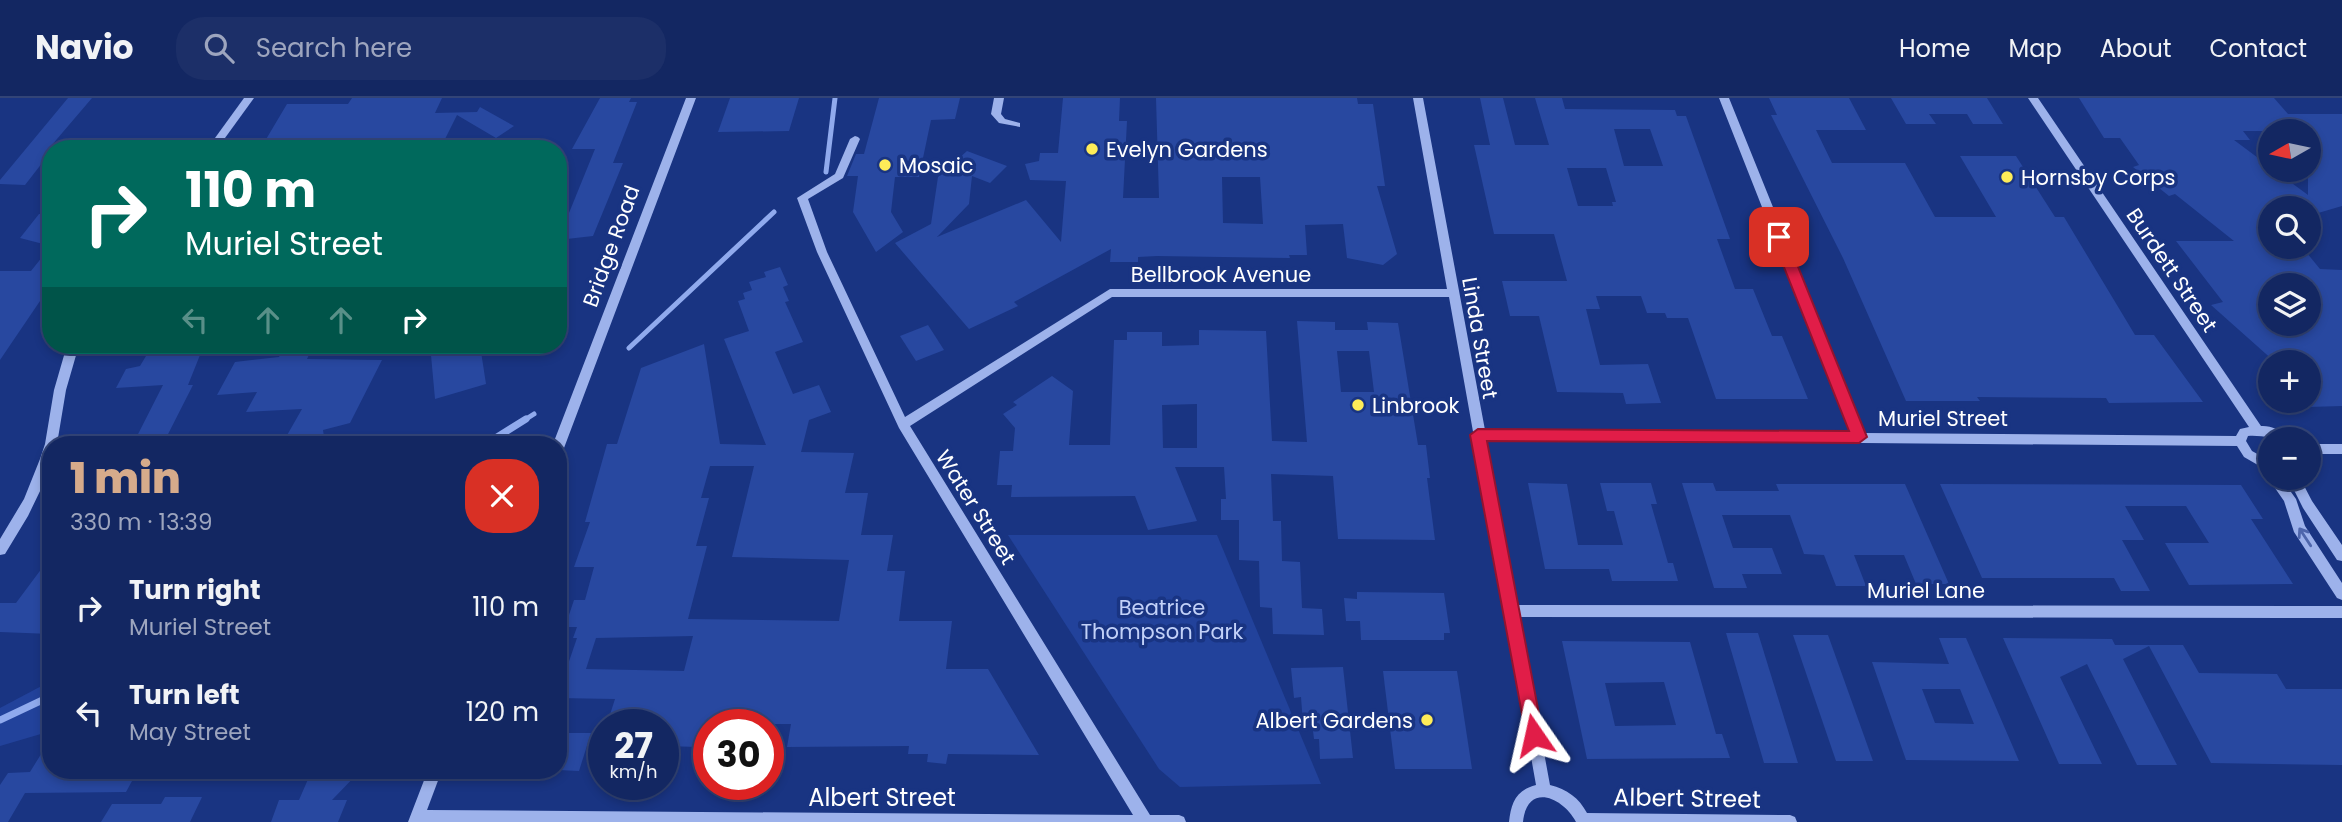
<!DOCTYPE html>
<html lang="en">
<head>
<meta charset="utf-8">
<style>
	body { margin:0; font-family:Poppins,sans-serif; background:#1c2f68; color:#f1f3f6; height:100vh; display:flex; flex-direction:column; font-size:26px; white-space:nowrap }
	* { box-sizing:border-box; margin:0 }
	p { font-size:23px; color:#9da5be }
	.icon { flex:none; width:38px; height:38px; fill:none; stroke:currentColor; stroke-width:2; stroke-linecap:round; stroke-linejoin:round }
	.map { position:relative; flex:1; overflow:hidden }
	.details { position:absolute; left:42px; top:338px; width:525px; height:343px; display:flex; flex-direction:column; background:#132762; border-radius:28px; box-shadow:0 4px 10px #0003,0 0 0 2px #324477 }
	.details>* { flex:none }
	.guide { position:absolute; left:42px; top:42px; width:525px; height:214px; border-radius:28px; box-shadow:0 4px 10px #0003,0 0 0 2px #324477; background:#00695c; color:#fff; overflow:hidden }
	.needle { width:46px; rotate:261deg }
	.controls { position:absolute; left:2258px; top:21px; display:grid; gap:14px }
	.controls a { display:grid; place-items:center; width:63px; height:63px; border-radius:50%; background:#132762; box-shadow:0 4px 10px #0003,0 0 0 2px #324477; font-size:35px }
	.speed { position:absolute; left:588px; top:611px; display:flex; gap:14px; font-size:35px; font-weight:700; text-align:center }
	.speed>* { display:grid; place-content:center; width:91px; height:91px; border-radius:50%; background:#132762; box-shadow:0 4px 10px #0003,0 0 0 2px #324477; line-height:1 }
	.speed small { font-size:18px; font-weight:400 }
	.speed .limit { border:10px solid #d22; background:#fff; color:#111 }
	.pin { position:absolute; display:grid; place-items:center; width:60px; height:60px; color:#fff; margin:-30px; border-radius:14px; box-shadow:0 4px 10px #0006 }
	.me { position:absolute; width:77px; margin:-38px; rotate:349deg; stroke-linejoin:round; filter:drop-shadow(0 0 5px #0008) }
	.turn { display:flex; align-items:center; gap:24px; height:147px; padding:0 28px; font-size:32px }
	.turn .icon { width:91px; height:91px; stroke-width:2.5 }
	.turn b { display:block; font-size:49px; line-height:60px }
	.lanes { display:flex; align-items:center; height:66px; padding:0 28px; background:#0003; justify-content:center; gap:35px; direction:ltr }
	.lanes .off { opacity:.35 }
	.round { display:grid; place-items:center; flex:none; width:74px; height:74px; border-radius:28px; background:#1c2f68 }
	.headline { display:flex; align-items:center; justify-content:space-between; height:119px; padding:0 28px }
	h1 { font-size:42px; font-weight:800; line-height:52px; color:#d6ab8b }
	ul { padding:0; list-style:none }
	li { display:flex; align-items:center; gap:21px; height:105px; padding:0 28px }
	li div { flex:1 }
	li b { display:block; font-size:26px }
	li em { font-style:normal }
	header { display:flex; align-items:center; gap:42px; box-sizing:border-box; height:98px; padding:0 35px; background:#132762; border-bottom:2px solid #324477 }
	header strong { font-size:33px }
	nav { display:flex; gap:38px; margin-inline-start:auto; font-size:24px }
	.search { width:490px; height:63px; background:#1c2f68; display:flex; align-items:center; gap:18px; box-sizing:border-box; padding:0 24px; border-radius:28px; color:#9da5be; font-size:26px }
	.map>svg:first-child { display:block }
	.green { fill:#22429b }
	.lines { fill:none; stroke-linecap:round; stroke-linejoin:round }
	.stream-far1 { stroke:#90aaed; stroke-width:5 }
	.stream { stroke:#90aaed; stroke-width:7 }
	.building { fill:#2848a0; fill-rule:evenodd }
	.minor { fill:#9db2eb; fill-rule:evenodd }
	.oneway { stroke:#4e66ac }
	.route { fill:#e11d48; stroke:#92132f; stroke-width:2 }
	.poi-dot { fill:#feec58; stroke:#193482; stroke-width:2.5 }
	.labels { text-anchor:middle; dominant-baseline:central; stroke-width:7; stroke-linejoin:round; paint-order:stroke }
	.poi-label { font-size:21px; fill:#fff; stroke:#193482; text-anchor:start }
	.street-label { font-size:21px; fill:#fff; stroke:#193482 }
	.park-label { font-size:21px; fill:#c2d1f8; stroke:#193482 }
	.near-street-label { font-size:24px; fill:#fff; stroke:#193482 }
</style>
</head>
<body>
<header>
<strong>Navio</strong>
<div class="search"><svg class="icon" aria-label="search" viewBox="0 0 24 24"><circle cx="10" cy="10" r="6"/><path d="M15 15l6 6"/></svg>Search here</div>
<nav><a>Home</a><a>Map</a><a>About</a><a>Contact</a></nav>
</header>
<div class="map">
<svg width="2342" height="724" viewBox="0 0 2342 724">
	<rect width="100%" height="100%" fill="#193482"/>
	<g class="green">
		<path d="M1008 437H1217L1321 686 1180 689 1159 671Z"/>
		<path d="M51 583V633L0 648V610Z"/>
	</g>
	<g class="lines">
		<g class="stream-far1">
			<path d="M826 74 835 0"/>
			<path d="M629 250 774 114"/>
			<path d="M523 323 534 316"/>
		</g>
		<g class="stream">
			<path d="M486 346 526 321"/>
			<path d="M0 622 51 598"/>
		</g>
	</g>
	<g class="building">
		<path d="M68 0H92L51 48V60H46L25 87 0 86V82Z"/>
		<path d="M352 0H442L435 15 477 14 480 9 514 28 496 40 457 17 440 51H369L370 48 322 49 325 42 265 43 287 6H348Z"/>
		<path d="M600 0H631L629 4H637L613 65H623L593 138 558 142 595 51H572Z"/>
		<path d="M730 0H799L789 33 718 34Z"/>
		<path d="M879 0H960L955 21 931 22 919 79H895L891 114 903 134 876 154 853 114 858 78H847L856 56H864Z"/>
		<path d="M1063 0H1120L1119 23H1127L1123 100H1159L1156 0H1357L1358 6H1373L1385 88H1377L1397 156 1383 167 1347 160 1343 126 1305 127 1307 157H1289L1290 160 1157 158 1138 159V164H1110L1111 151 1014 204 1018 208 969 231 895 145 931 126 938 79 967 53 1007 68 990 85 972 78 969 106 937 139 1026 102 1061 144 1066 83 1030 82 1025 66 1039 63 1040 55H1058ZM1222 79H1260L1263 126 1223 125Z"/>
		<path d="M1480 0H1503L1515 47H1549L1535 0H1562L1565 11 1675 12 1677 18H1686L1730 141H1717L1735 191H1753L1772 238H1782L1808 301H1716L1688 220H1667L1665 215H1647L1641 198H1596L1600 211H1586L1600 267 1648 266 1661 305 1626 306 1623 295 1557 294 1539 218H1510L1502 183H1567L1554 136H1494L1474 47H1490ZM1614 31H1650L1663 68H1624ZM1567 70H1606L1616 104H1612L1613 108H1578Z"/>
		<path d="M1769 0H1849L1866 32H1816L1832 65H1905L1935 119H1996L1960 58H2016L2055 119H2064L2135 237H2154L2203 304 2109 305 2106 300 1977 299 1980 303H1906L1843 160 1771 17H1777Z"/>
		<path d="M1891 0H1987L2003 26H1973L1967 16H1929L1936 26H1906Z"/>
		<path d="M2079 0H2274L2288 16H2342V108L2308 118V110H2270V149H2302L2320 171 2342 172V308L2308 309V264H2275L2211 207 2223 204 2176 143H2234L2175 96 2169 98 2133 69 2139 67 2120 40H2104ZM2243 33H2308V97L2234 42H2250ZM2270 187H2308V226H2270Z"/>
		<path d="M39 116H51V148L20 140Z"/>
		<path d="M51 148V203H40L0 262V173H31Z"/>
		<path d="M780 169 788 187 783 189 789 203 785 204 803 244 775 254 793 296 819 287 831 314 809 322 801 354 854 355 845 395H868L861 437H893L887 473H905L899 523H952L946 571H988L1039 657 948 656 946 666 927 664 928 656H908L909 648 787 649 791 626H703L698 649 664 648 670 626H607L615 601 558 600V578H564L577 540H573L577 529H565L574 502H585L594 469H574L590 424H585L607 346H617L641 270 704 246 720 346 766 347 724 241 749 233 738 203 745 201 743 195 752 192 749 184 766 179 764 174ZM710 368H754L732 459 849 462 839 523 688 521 707 448H696L709 400H701ZM693 538 684 573 586 571 596 540Z"/>
		<path d="M1297 223 1335 224V232H1368L1367 224 1398 225 1418 347H1426L1430 380H1427L1435 442 1338 441 1333 378 1271 376 1273 423H1281L1282 463 1300 464 1302 510 1322 511 1324 537 1273 536 1272 510 1260 509 1259 463 1239 462V422H1221V401H1226L1224 369H1175L1197 423 1148 432 1135 398 1011 399 1012 387H997L1000 353H1013L1015 330 1003 316 1017 307 1013 304 1052 278 1073 293 1069 347H1110L1114 242H1127V234H1162V248L1199 247V232L1266 233 1272 343 1307 344ZM1337 253H1369L1374 294H1341ZM1197 306V350H1163L1162 307Z"/>
		<path d="M928 227 944 252 916 263 900 238Z"/>
		<path d="M204 247 188 287H193L163 346H133L163 287 116 290 126 271 140 268 152 248Z"/>
		<path d="M435 247H480L486 286 435 301 431 257Z"/>
		<path d="M313 248 307 261 382 262 350 325 323 332 325 346H282L302 311 246 314 257 294 217 297 235 264 279 259 283 250Z"/>
		<path d="M1528 385 1567 386 1578 447H1623L1614 413H1607L1600 385H1651L1657 406H1651L1668 465H1673L1678 483H1612L1609 471H1545Z"/>
		<path d="M1682 385H1713L1716 393H1779L1776 386H1905L1949 486H1916L1904 457H1854L1866 488H1836L1824 457 1804 456 1790 417H1722L1733 450H1772L1782 476H1742L1747 490H1714Z"/>
		<path d="M1940 386 2241 387 2263 421H2251L2293 486 2189 487 2165 445H2209L2186 408H2125L2144 442H2122L2150 493H2121L2114 480H1982Z"/>
		<path d="M51 458V536L0 534V505H16Z"/>
		<path d="M1357 494 1444 495 1450 535H1444V542H1361L1360 523H1346L1344 500 1357 501Z"/>
		<path d="M1726 535H1758L1798 665H1764Z"/>
		<path d="M1793 537H1828L1873 663H1836Z"/>
		<path d="M1939 540H1966L2019 663 1906 662 1872 564 1949 566ZM1922 591H1960L1974 626 1935 625Z"/>
		<path d="M2003 540 2112 541 2115 547H2183L2199 575 2277 576 2286 591H2342V667L2211 665 2149 548 2123 561 2177 667H2137L2087 566 2060 579 2102 666H2059Z"/>
		<path d="M1562 543 1690 544 1716 636H1722L1730 660 1587 661ZM1664 584 1676 627 1615 628 1605 585Z"/>
		<path d="M1343 569 1353 660 1320 661 1319 641H1314L1312 625H1303L1301 599 1294 600 1291 570Z"/>
		<path d="M1383 573H1457L1472 671H1395Z"/>
		<path d="M558 635H591L579 673 558 672Z"/>
		<path d="M51 640V672H138L126 694 25 695 8 724H0V687L8 675 30 674Z"/>
		<path d="M312 672H361L332 702H347L338 724H271L279 702H299Z"/>
		<path d="M165 699H202L190 724H101L112 706H161Z"/>
	</g>
	<g class="lines">
		<g class="minor">
			<path d="M244 0H254L217 51H207Z"/>
			<path d="M686 0H696L564 350 558 355V346H553Z"/>
			<path d="M994 0H1004L1001 16 1005 21 1020 25V29L999 25 991 16Z"/>
			<path d="M1413 0H1423L1485 332 1851 335 1719 0H1729L1864 335 2236 338 2240 331 2249 329 2028 0H2038L2261 328C2271 327 2286 334 2291 341 2276 342 2264 337 2248 338L2246 343 2252 353 2270 363V374L2244 359 2237 348 1486 342 1517 507 2342 508V520L1519 519 1550 687C1567 691 1579 700 1587 715L1790 717 1795 719 1797 724H1576C1563 699 1527 684 1523 724H1509C1511 705 1516 692 1536 687L1449 199H1112L910 328 1150 717H1179L1184 719 1186 724H408L428 672H442L427 712 1133 717 899 330 817 154 797 100 835 76 850 41 855 38 858 39 860 41 843 80 808 101 827 154 905 319 1110 191H1447Z"/>
			<path d="M67 247H79L66 292 57 346H51V367L42 389 28 418 5 456 0 457V441L24 401 40 361 45 346 54 292Z"/>
			<rect x="2308" y="346" width="34" height="10"/>
			<path d="M2270 376V380H2281L2296 401 2305 428 2342 485V502L2337 500 2294 434 2284 403 2268 380Z"/>
			<path d="M2288 380H2300L2312 403 2342 447V463L2337 462 2303 410Z"/>
		</g>
	</g>
	<defs><path id="oneway-shaft" d="M-6 0H5M1.5-3L5.5 0L1.5 3" fill="none" stroke-width="1.6" stroke-linecap="round" stroke-linejoin="round" transform="scale(1.75)"/></defs>
	<use class="oneway" href="#oneway-shaft" transform="translate(2305 439) rotate(-123)"/>
	<path class="route" d="M1779 134 1786 139 1867 339 1859 345 1487 343 1543 637 1540 643 1534 646 1527 643 1470 337 1478 331 1849 333 1772 139Z"/>
	<g class="poi-dot">
		<circle cx="1092" cy="51" r="7"/>
		<circle cx="885" cy="67" r="7"/>
		<circle cx="2007" cy="79" r="7"/>
		<circle cx="1358" cy="307" r="7"/>
		<circle cx="1427" cy="622" r="7"/>
	</g>
	<g class="labels">
		<g class="poi-label">
			<text x="1106" y="51">Evelyn Gardens</text>
			<text x="899" y="67">Mosaic</text>
			<text x="2021" y="79">Hornsby Corps</text>
			<text x="1372" y="307">Linbrook</text>
			<text x="1413" y="622" text-anchor="end">Albert Gardens</text>
		</g>
		<g class="street-label">
			<text transform="translate(611 148) rotate(-70)">Bridge Road</text>
			<text transform="translate(2172 172) rotate(56)">Burdett Street</text>
			<text x="1221" y="176">Bellbrook Avenue</text>
			<text transform="translate(1480 240) rotate(80)">Linda Street</text>
			<text x="1943" y="320">Muriel Street</text>
			<text transform="translate(976 409) rotate(58)">Water Street</text>
			<text x="1926" y="492">Muriel Lane</text>
		</g>
		<g class="park-label">
			<text x="1162" y="509">Beatrice<tspan x="1162" dy="24">Thompson Park</tspan></text>
		</g>
		<g class="near-street-label">
			<text x="882" y="699">Albert Street</text>
			<text transform="translate(1687 700) rotate(1)">Albert Street</text>
		</g>
	</g>
</svg>
<div class="controls">
<a><svg class="needle" viewBox="-14 -14 28 28"><path d="M0-13l5 13h-10z" fill="#e53935"/><path d="M0 13l5-13h-10z" fill="#9da5be"/></svg></a>
<a><svg class="icon" aria-label="search" viewBox="0 0 24 24"><circle cx="10" cy="10" r="6"/><path d="M15 15l6 6"/></svg></a>
<a><svg class="icon" aria-label="layers" viewBox="0 0 24 24"><path d="M12 4l9 5-9 5-9-5zM3 14l9 5 9-5"/></svg></a>
<a>+</a>
<a>−</a>
</div>
<div class="speed"><div>27<small>km/h</small></div><div class="limit">30</div></div>
<div class="pin" style="left:1779px;top:139px;background:#d93025"><svg class="icon" aria-label="arrive" viewBox="0 0 24 24"><path d="M6 21V4h12l-3 4 3 4H6"/></svg></div>
<svg class="me" style="left:1534px;top:637px" viewBox="-20 -20 40 40"><path d="M0-17L14 15 0 8-14 15z" fill="#e11d48" stroke="#fff" stroke-width="4"/></svg>
<div class="guide">
<div class="turn"><svg class="icon" aria-label="right" viewBox="0 0 24 24"><path d="M7 20v-9h11M14 6l5 5-5 5"/></svg><div><b>110 m</b>Muriel Street</div></div>
<div class="lanes"><svg class="icon off" aria-label="left" viewBox="0 0 24 24"><path d="M17 20v-9H6M10 6l-5 5 5 5"/></svg><svg class="icon off" aria-label="ahead" viewBox="0 0 24 24"><path d="M12 20V5M6 11l6-6 6 6"/></svg><svg class="icon off" aria-label="ahead" viewBox="0 0 24 24"><path d="M12 20V5M6 11l6-6 6 6"/></svg><svg class="icon" aria-label="right" viewBox="0 0 24 24"><path d="M7 20v-9h11M14 6l5 5-5 5"/></svg></div>
</div>
<section class="details">
<div class="headline"><div><h1>1 min</h1><p>330 m · 13:39</p></div><a class="round" style="background:#d93025;color:#fff"><svg class="icon" aria-label="close" viewBox="0 0 24 24"><path d="M6 6l12 12M18 6L6 18"/></svg></a></div>
<ul>
<li><svg class="icon" aria-label="right" viewBox="0 0 24 24"><path d="M7 20v-9h11M14 6l5 5-5 5"/></svg><div><b>Turn right</b><p>Muriel Street</p></div><em>110 m</em></li>
<li><svg class="icon" aria-label="left" viewBox="0 0 24 24"><path d="M17 20v-9H6M10 6l-5 5 5 5"/></svg><div><b>Turn left</b><p>May Street</p></div><em>120 m</em></li>
</ul>
</section>
</div>
</body>
</html>
